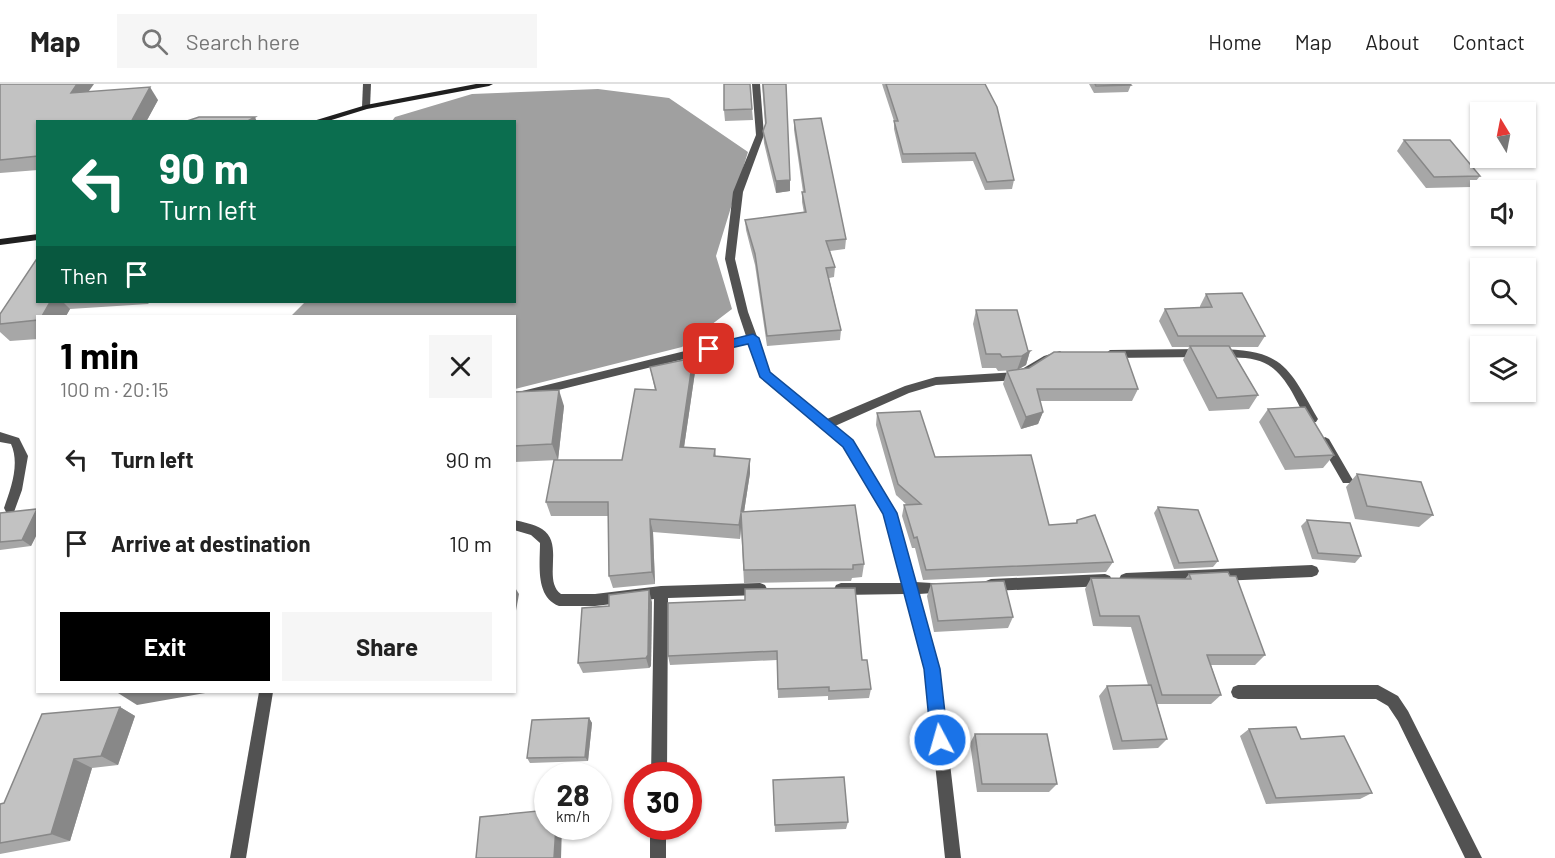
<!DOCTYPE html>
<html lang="en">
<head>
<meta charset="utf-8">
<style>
	body { margin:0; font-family:Barlow,sans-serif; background:#f6f6f6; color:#222; height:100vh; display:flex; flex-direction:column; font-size:22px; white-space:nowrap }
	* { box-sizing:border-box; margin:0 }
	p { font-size:20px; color:#767676 }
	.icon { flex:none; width:33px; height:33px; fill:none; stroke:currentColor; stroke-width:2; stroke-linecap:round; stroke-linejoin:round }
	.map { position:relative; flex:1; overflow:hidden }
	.details { position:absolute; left:36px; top:231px; width:480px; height:378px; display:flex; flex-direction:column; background:#fff; border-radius:0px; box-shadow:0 2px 4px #0004 }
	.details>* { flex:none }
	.hud { position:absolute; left:36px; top:36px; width:480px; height:183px; border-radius:0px; box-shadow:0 2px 4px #0004; background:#0b6e4f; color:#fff; overflow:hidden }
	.needle { width:39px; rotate:350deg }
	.controls { position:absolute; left:1470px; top:18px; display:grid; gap:12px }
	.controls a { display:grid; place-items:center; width:66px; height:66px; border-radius:0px; background:#fff; box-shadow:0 2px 4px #0004; font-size:30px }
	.speed { position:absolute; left:534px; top:678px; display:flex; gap:12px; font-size:30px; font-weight:700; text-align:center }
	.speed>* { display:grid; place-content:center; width:78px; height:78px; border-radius:50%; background:#fff; box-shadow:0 2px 4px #0004; line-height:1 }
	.speed small { font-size:15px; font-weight:400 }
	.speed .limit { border:9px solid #d22; background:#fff; color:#111 }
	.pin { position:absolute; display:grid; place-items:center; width:51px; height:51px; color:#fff; margin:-26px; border-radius:12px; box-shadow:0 3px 9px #0006 }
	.me { position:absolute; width:66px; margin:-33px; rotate:354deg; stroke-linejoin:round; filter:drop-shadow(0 0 4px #0008) }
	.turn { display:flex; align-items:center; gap:21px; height:126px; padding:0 24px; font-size:27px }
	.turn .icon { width:78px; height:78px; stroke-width:2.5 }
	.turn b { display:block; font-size:42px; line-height:51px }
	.then { display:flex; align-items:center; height:57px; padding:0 24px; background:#0003; gap:12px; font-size:22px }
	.round { display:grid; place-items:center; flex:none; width:63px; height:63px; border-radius:0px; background:#f6f6f6 }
	.summary { display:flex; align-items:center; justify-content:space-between; height:102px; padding:0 24px }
	h1 { font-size:36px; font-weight:700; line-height:45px; color:#000 }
	.button { display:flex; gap:12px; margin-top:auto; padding:12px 24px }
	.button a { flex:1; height:69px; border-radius:0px; background:#000; color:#fff; font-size:24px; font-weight:700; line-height:69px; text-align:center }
	.button a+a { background:#f6f6f6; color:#222 }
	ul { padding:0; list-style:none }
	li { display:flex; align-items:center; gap:18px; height:84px; padding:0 24px }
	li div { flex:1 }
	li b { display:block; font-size:22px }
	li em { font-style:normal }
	header { display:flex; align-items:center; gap:36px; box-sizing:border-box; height:84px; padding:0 30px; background:#fff; border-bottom:2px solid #e0e0e0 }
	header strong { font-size:28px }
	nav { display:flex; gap:33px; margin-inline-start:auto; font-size:21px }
	.search { width:420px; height:54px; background:#f6f6f6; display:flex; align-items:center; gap:15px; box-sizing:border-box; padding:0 21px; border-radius:0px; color:#767676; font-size:22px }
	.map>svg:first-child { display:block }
	.water { fill:#a0a0a0 }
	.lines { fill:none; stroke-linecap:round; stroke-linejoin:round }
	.street { fill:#525252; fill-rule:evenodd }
	.secondary { fill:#1f1f1f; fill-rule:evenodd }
	.wall { fill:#a7a7a7 }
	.shaded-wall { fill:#888 }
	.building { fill:#c2c2c2; stroke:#888; stroke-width:1.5 }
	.route { fill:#1a73e8; stroke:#114b97; stroke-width:1.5 }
</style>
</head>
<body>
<header>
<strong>Map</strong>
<div class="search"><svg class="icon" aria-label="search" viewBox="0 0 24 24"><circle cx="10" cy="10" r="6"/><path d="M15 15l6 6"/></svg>Search here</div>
<nav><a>Home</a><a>Map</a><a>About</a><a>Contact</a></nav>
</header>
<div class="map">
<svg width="1555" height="774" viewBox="0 0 1555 774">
	<rect width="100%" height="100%" fill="#fff"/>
	<path class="water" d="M598 5 669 14 748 68 716 172 732 225 682 263 515 305 514 232H291L305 218H514V38L392 37 395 33 472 10Z"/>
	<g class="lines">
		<g class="street">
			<path d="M363 0H371L370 23 366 25 362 23Z"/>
			<path d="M752 0H760L764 51 743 108 735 175 748 228 770 288 827 335 905 302 936 293 1017 288 1044 272 1060 267 1065 271 1064 274 1051 277 1019 296 936 301 909 309 835 342 852 356 894 424 915 498 948 500 950 504 948 508 919 510 939 585 961 774H945L925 585 905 510 841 511 836 509 834 505 836 501 841 499H902L884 429 844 362 761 293 749 259 514 317V309L746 252 738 228 725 175 733 108 756 51Z"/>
			<path d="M1201 265 1206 269 1201 273 1110 274 1105 270 1110 266Z"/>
			<path d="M1218 265C1283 266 1288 282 1318 335L1316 338H1308C1295 316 1284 282 1256 276 1242 272 1228 275 1214 272L1213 269Z"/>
			<path d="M0 348 19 354 28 372 22 406 14 428H6L4 424C11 404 20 380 11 360L0 358Z"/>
			<path d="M1325 353 1329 355 1351 393 1353 396 1351 399H1343L1321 361 1319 358Z"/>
			<path d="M514 436C523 438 534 440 542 445 565 460 542 496 561 510H595L661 502 760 499 765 501 767 505 765 509 760 511 668 514 667 692H651L654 515 595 522H559C535 513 540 480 540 459L531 451 514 446Z"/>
			<path d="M1312 481 1317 483 1319 487 1317 491 1312 493 1126 501 1121 499 1119 495 1121 491 1126 489Z"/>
			<path d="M1105 490 1110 492 1112 496 1110 500 1105 502 991 507 986 505 984 501 986 497 991 495Z"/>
			<path d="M1238 601H1378L1398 612 1408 627 1482 774H1465L1398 637 1388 622 1376 615H1238L1233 613 1231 608 1233 603Z"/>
			<path d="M259 608H273L246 774H230Z"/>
			<rect x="650" y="742" width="16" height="32"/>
		</g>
		<g class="secondary">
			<path d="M476 0H493L489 2 367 25 325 38H310L366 21Z"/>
			<path d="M38 150V156L0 161V155Z"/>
		</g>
	</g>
	<g class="wall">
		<path d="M0 0 89 7 158 16 146 38H38V86L0 89Z"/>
		<path d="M762 0H786L790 107 776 109 764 59 763 47 765 41Z"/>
		<path d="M882 0H985L1014 96 1012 105 985 106 973 77 902 79 894 45V37Z"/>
		<path d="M1089 0H1130L1131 1 1128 8 1094 9Z"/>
		<path d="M752 25 753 36 725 37 724 26Z"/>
		<path d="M794 36 846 155 845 165 830 167 835 183 834 193 829 194 841 246 840 256 767 262 755 181 746 146 745 136 804 129 802 118V108H803L794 46Z"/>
		<path d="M1404 56 1480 92 1471 103 1426 104 1397 67Z"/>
		<path d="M1206 210 1265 252 1258 263H1230L1258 311 1249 325 1209 327 1183 276 1189 263H1172L1159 237 1165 225 1200 224V222Z"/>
		<path d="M38 218H150L148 220 70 225 66 232H38V255L10 257 0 248V230Z"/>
		<path d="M976 226 1028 267H1030L1026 281 1017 286 998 287 996 284H982L973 240Z"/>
		<path d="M650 283 695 288 684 363 715 365 716 372 750 375V389L744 428 864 480 862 493 852 494 851 497 744 499 741 443 740 455 653 448 655 500 613 504 609 492 608 432H551L546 418 622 376 655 306Z"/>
		<path d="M1007 287 1138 305 1132 317H1040L1043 328 1038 340 1021 345 1003 300Z"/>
		<path d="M514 308 564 322 558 376 514 378Z"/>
		<path d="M1268 325 1334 371 1323 384 1285 386 1259 338Z"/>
		<path d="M877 329 935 373 1049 441 1075 440 1077 436 1113 478 1106 488 923 496 915 464H912L902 432 904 421H907L896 411 876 341Z"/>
		<path d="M1357 390 1433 431 1419 443 1355 435 1346 403Z"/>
		<path d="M1158 423 1218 477 1213 483 1174 485 1154 429Z"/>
		<path d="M38 426V448L31 462 0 466V429Z"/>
		<path d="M1307 436 1361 472 1355 479 1312 475 1301 442Z"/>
		<path d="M1189 490 1265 571 1255 581H1211L1221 611 1211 620H1157L1167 655 1158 664 1113 666 1099 612 1107 602 1148 601 1131 543 1093 542 1085 505 1091 494 1185 495Z"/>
		<path d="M931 500 1013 533 1008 544 934 548 927 512Z"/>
		<path d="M652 518 651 582 649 584 583 589 578 579 609 522Z"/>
		<path d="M668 519 862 576 871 605 869 614 828 616V612L778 614 777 576 670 581 668 572Z"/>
		<path d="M120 623 135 632 118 681 92 684 70 757 0 770V720L4 719Z"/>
		<path d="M589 634 592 639 588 677 530 679 527 674Z"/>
		<path d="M1249 645 1372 709 1360 715 1266 720 1240 652Z"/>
		<path d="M975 650 1057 700 1049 708H977L970 659Z"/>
		<path d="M773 696 848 738 846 745 775 748Z"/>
	</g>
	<g class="shaded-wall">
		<path d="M77 0H94L79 21 71 9Z"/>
		<path d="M150 3 158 16 146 38H131Z"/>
		<path d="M255 33 257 38H246Z"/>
		<path d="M790 96V107L776 109V97Z"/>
		<path d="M50 218H63L70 225 66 232H42Z"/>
		<path d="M1030 267 1026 281 1017 286 1022 272Z"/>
		<path d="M693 274 695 288 682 377 680 363Z"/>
		<path d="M559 306 564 322 558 376 552 360Z"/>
		<path d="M1043 328 1038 340 1021 345 1026 333Z"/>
		<path d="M750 375V389L742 441 741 428Z"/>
		<path d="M37 425 38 448 31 462 22 456Z"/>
		<path d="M741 429V443L740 455 739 441Z"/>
		<path d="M650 435 653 448 655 500 652 488Z"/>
		<path d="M514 502 519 510 514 538Z"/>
		<path d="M649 506 652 518 651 582 649 584 646 574Z"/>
		<path d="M126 608H211L137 621 118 609Z"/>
		<path d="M120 623 135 632 118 681 101 672Z"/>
		<path d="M589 634 592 639 588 677 585 673Z"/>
		<path d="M74 675 92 684 70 757 51 750Z"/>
		<path d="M556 742H562L561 774H554Z"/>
	</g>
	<g class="building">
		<path d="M0 0H77L71 9 150 3 131 38H38V72L0 76Z"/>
		<path d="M724 0H750L752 25 724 26Z"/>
		<path d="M763 0H786L790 96 776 97 763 47 766 39Z"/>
		<path d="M886 0H985L997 23 1014 96 987 98 975 69 903 70 894 37H898Z"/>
		<path d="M1095 0H1130L1131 1 1096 2Z"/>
		<path d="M199 33H255L246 38H184Z"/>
		<path d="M821 34 846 155 826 157 835 183 826 184 841 246 767 252 755 170 745 136 806 128 802 108H805L794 36Z"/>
		<path d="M1404 56H1450L1480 92 1434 93Z"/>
		<path d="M38 173V218H50L42 232H38V236L0 240V230Z"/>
		<path d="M1242 209 1265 252H1178L1165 225 1212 223 1206 210Z"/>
		<path d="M976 226H1017L1028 267H1030L1022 272 1002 273 1000 270H986Z"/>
		<path d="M1190 262H1229L1258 311 1217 314Z"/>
		<path d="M1054 268H1125L1138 305H1037L1043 328 1026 333 1007 287 1029 284Z"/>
		<path d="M693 274 680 363 715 365 714 372 750 375 741 428 855 421 864 480 853 481V485L744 486 741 429 739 441 650 435 652 488 609 492 608 418H546L554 376H622L635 305 656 306 650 283Z"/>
		<path d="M559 306 552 360 514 362V308Z"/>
		<path d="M1305 323 1334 371 1295 373 1268 325Z"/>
		<path d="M920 327 935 373 1031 371 1049 441 1077 439V436L1095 431 1113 478 926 486 917 453 914 454 904 421 921 420 898 400 877 329Z"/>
		<path d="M1357 390 1421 398 1433 431 1367 422Z"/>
		<path d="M1158 423 1198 426 1218 477 1179 479Z"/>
		<path d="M37 425 22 456 0 458V429Z"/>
		<path d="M1307 436 1350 439 1361 472 1318 469Z"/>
		<path d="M1228 488 1230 492H1236L1265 571H1207L1221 611H1162L1139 532H1100L1091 494 1191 495 1189 490Z"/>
		<path d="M1004 497 1013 533 938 537 931 500Z"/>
		<path d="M855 504 862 576H867L871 605 829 607V603L778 605 777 567 668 572V519L745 516V505Z"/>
		<path d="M649 506 648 571 646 574 578 579 582 524 609 522V511Z"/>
		<path d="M1151 601 1167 655 1122 657 1107 602Z"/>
		<path d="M120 623 101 672 74 675 51 750 0 759V720L4 719 42 630Z"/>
		<path d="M589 634 585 673 527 674 532 636Z"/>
		<path d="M1296 643 1301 655 1344 652 1372 709 1276 714 1249 645Z"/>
		<path d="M975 650H1047L1057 700H982Z"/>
		<path d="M844 693 848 738 775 741 773 696Z"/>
		<path d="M548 726V742H556L554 774H476L480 733Z"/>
	</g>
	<path class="route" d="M753 250 759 254 770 288 853 356 897 429 940 585 948 656 946 662 940 664 934 662 931 656 924 585 883 430 843 363 760 293 748 260 709 269 703 265 705 262Z"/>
</svg>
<div class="controls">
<a><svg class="needle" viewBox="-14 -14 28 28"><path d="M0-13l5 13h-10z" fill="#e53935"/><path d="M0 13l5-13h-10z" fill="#767676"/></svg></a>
<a><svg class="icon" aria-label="sound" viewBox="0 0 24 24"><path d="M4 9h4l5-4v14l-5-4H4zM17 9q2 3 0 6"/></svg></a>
<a><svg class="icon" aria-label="search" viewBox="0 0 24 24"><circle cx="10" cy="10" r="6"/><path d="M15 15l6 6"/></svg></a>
<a><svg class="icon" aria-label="layers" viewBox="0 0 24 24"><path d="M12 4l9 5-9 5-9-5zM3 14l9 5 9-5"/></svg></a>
</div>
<div class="speed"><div>28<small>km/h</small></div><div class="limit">30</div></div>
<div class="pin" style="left:709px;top:265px;background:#d93025"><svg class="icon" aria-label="arrive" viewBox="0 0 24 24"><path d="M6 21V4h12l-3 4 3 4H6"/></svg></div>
<svg class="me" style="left:940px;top:656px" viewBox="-20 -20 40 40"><circle r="17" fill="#1a73e8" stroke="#fff" stroke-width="3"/><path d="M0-11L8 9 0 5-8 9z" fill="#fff"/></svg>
<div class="hud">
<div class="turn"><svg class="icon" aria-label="left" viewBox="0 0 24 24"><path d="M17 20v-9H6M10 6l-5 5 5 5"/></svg><div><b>90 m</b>Turn left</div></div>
<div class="then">Then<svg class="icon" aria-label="arrive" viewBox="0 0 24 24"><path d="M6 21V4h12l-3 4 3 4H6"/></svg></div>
</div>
<section class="details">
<div class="summary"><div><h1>1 min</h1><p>100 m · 20:15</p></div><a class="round"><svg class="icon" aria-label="close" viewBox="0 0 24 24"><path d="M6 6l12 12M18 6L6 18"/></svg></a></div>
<ul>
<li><svg class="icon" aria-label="left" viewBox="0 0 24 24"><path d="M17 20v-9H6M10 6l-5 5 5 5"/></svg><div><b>Turn left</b></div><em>90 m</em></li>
<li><svg class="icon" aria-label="arrive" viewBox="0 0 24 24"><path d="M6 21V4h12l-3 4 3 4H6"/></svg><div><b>Arrive at destination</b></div><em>10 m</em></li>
</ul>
<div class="button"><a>Exit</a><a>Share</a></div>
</section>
</div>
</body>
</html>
